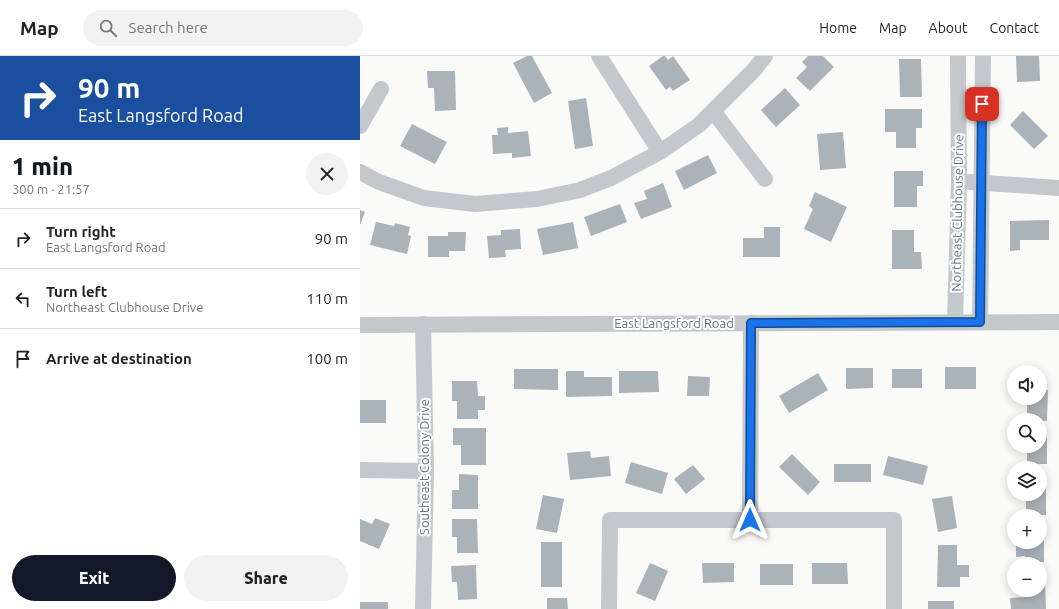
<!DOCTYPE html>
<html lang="en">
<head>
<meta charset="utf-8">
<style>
	body { margin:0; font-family:Ubuntu,sans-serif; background:#f2f2f2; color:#222; height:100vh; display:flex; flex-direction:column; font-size:15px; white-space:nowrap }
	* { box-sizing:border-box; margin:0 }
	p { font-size:13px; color:#767676 }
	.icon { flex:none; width:22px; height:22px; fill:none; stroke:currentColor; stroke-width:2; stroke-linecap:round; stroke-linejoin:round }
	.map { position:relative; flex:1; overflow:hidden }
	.sheet { display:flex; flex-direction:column; background:#fff; width:360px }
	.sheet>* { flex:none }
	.banner { background:#1a4fa0; color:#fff; overflow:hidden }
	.tools { position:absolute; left:647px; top:309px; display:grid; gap:8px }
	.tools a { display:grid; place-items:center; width:40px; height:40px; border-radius:50%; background:#fff; box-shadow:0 2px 10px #0003; font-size:20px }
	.pin { position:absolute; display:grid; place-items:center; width:34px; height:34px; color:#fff; margin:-17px; border-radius:8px; box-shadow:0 2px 6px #0006 }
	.me { position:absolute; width:44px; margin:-22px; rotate:0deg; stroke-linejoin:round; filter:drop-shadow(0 0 3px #0008) }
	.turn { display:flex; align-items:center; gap:14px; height:84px; padding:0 12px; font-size:18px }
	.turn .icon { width:52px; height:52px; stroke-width:2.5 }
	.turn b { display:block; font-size:28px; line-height:34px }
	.round { display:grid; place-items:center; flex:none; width:42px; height:42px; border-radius:21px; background:#f2f2f2 }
	.overview { display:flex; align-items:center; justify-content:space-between; height:68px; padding:0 12px }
	h1 { font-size:24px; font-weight:800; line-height:30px; color:#111827 }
	.action { display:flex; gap:8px; margin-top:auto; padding:8px 12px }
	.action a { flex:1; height:46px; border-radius:24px; background:#111827; color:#fff; font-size:16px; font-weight:800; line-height:46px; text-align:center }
	.action a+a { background:#f2f2f2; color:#222 }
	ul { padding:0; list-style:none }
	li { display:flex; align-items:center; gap:12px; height:60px; padding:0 12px; border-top:1px solid #e0e0e0 }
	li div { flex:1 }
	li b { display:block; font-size:15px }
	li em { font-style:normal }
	header { display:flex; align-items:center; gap:24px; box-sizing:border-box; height:56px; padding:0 20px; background:#fff; border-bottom:1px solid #e0e0e0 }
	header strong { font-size:19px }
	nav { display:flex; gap:22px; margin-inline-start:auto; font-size:14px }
	.search { width:280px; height:36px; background:#f2f2f2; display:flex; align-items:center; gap:10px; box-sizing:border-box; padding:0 14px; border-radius:22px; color:#767676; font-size:15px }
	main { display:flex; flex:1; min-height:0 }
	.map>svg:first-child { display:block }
	.building { fill:#aab3b9 }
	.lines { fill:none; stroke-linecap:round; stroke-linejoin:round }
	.minor { stroke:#c3c8cc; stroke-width:16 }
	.route-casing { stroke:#114b97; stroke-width:10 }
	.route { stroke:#1a73e8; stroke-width:7 }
	.labels { text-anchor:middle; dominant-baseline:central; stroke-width:4; stroke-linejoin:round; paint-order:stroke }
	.street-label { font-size:13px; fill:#657683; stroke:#fff }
</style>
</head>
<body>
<header>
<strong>Map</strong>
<div class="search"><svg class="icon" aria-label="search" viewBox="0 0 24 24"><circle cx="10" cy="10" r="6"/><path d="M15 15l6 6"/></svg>Search here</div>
<nav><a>Home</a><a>Map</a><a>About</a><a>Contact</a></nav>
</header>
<main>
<section class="sheet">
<div class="banner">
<div class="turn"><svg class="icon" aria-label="right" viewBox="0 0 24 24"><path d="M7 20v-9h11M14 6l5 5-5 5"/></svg><div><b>90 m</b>East Langsford Road</div></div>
</div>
<div class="overview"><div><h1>1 min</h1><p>300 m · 21:57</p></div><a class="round"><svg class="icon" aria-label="close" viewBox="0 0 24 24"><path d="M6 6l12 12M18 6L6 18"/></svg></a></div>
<ul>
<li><svg class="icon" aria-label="right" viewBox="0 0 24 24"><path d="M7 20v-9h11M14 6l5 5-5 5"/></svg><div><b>Turn right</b><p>East Langsford Road</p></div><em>90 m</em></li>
<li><svg class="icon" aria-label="left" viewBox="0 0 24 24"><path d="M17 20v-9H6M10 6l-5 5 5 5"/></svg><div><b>Turn left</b><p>Northeast Clubhouse Drive</p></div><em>110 m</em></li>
<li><svg class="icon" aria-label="arrive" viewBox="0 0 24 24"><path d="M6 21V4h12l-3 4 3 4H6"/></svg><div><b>Arrive at destination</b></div><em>100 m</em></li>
</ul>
<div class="action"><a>Exit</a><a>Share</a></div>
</section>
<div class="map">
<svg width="699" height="553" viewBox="0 0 699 553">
	<rect width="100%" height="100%" fill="#fafaf8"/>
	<g class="building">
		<path d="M167 0H172L192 37 174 47 153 7Z"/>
		<path d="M303 0H305L308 4 313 0 330 24 313 35 310 31 306 34 289 10Z"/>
		<path d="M448 0H463L474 11 450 35 436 22 447 11 442 6Z"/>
		<path d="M656 0H679L680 25 657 26Z"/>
		<path d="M539 3H561L562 41H540Z"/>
		<path d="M67 15H95L96 54 75 55 74 32H68Z"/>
		<path d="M425 32 440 49 416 71 401 54Z"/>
		<path d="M226 42 233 90 215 93 208 45Z"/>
		<path d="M525 53H562V72H556V92H536V76H525Z"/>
		<path d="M663 55 688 80 674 93 650 69Z"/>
		<path d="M52 68 87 86 75 108 40 90Z"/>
		<path d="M148 71V77L168 75 171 100 152 102V97L133 98 132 79H138L137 72Z"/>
		<path d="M483 76 486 112 460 114 457 78Z"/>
		<path d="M348 99 357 117 324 134 315 115Z"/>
		<path d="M534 115H563V130H557V151H534Z"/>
		<path d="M303 127 312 151 281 163 274 147 287 143 284 135Z"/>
		<path d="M455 136 487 151 471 186 444 173 453 153 449 150Z"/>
		<path d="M260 148 267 166 231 180 224 161Z"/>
		<path d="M0 154 5 156 0 169Z"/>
		<path d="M689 164V184H660V194L650 195V165Z"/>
		<path d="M16 166 34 170 35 167 50 171 48 179 51 180 47 198 10 189Z"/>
		<path d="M213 166 218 192 183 199 177 173Z"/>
		<path d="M404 171H420V201H383V182H404Z"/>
		<path d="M160 173 161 193 145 194 146 201 129 202 127 180 141 179V174Z"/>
		<path d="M532 174H554V196H561L562 213H532Z"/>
		<path d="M88 176H106L105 195H89V201H68V180H88Z"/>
		<rect x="585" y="311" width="31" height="22"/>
		<path d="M486 312H513V332L486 333Z"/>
		<path d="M154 313H198V334L154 333Z"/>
		<rect x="532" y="313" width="30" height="19"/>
		<path d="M206 315H224V321H252V340L206 341Z"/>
		<path d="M259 315H298L299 336 259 337Z"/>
		<path d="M458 317 468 334 429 357 419 340Z"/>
		<path d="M328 320 350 321 349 340H327Z"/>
		<path d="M92 325H117L118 340H125V354H118V363H97V345H92Z"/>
		<path d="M680 334H688L687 365 667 364V342H680Z"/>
		<rect x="0" y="344" width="26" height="23"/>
		<path d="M93 372H126V409H101V389H93Z"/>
		<path d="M680 374H687V408H667V390H680Z"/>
		<path d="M230 395 231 402 249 400 251 420 210 424 207 397Z"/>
		<path d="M432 398 460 426 448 439 419 411Z"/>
		<path d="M528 400 568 410 563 429 523 419Z"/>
		<path d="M271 406 308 417 302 438 265 427Z"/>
		<rect x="474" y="408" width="37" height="18"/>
		<path d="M333 409 345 423 326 438 314 423Z"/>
		<path d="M99 418 118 419V453H92V434H99Z"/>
		<path d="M680 427H686V459H666V438H680Z"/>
		<path d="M183 439 204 443 197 477 176 473Z"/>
		<path d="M592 440 597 472 578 476 572 443Z"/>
		<path d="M15 462 30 468 19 493 0 485V463L12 468Z"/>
		<path d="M92 463H117L118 497H97V481H92Z"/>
		<path d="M680 477H684V506H665V500L656 501V486H680Z"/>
		<rect x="181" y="486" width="21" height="45"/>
		<path d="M578 489H597V509H609V521H600V531H577Z"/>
		<path d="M290 507 308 515 295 545 276 537Z"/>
		<path d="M342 507H374V526L343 527Z"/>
		<path d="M452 507H487L488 528H452Z"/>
		<rect x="400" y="508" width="33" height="21"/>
		<path d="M116 509 117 543 98 544 97 526H92L91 510Z"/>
		<path d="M680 524H685L686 553H651L650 542 665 541V534H680Z"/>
		<path d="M187 542H207L208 553H187Z"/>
		<rect x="568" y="545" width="26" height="8"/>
		<rect x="0" y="546" width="28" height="7"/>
	</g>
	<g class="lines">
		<g class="minor">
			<path d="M239 0 300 96"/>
			<path d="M353 55 405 123"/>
			<path d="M0 70 21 33"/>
			<path d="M0 116 19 126 64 142 115 148 177 143 220 134 251 122 300 96 339 69 394 14 405 0"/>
			<path d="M610 126 699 132"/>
			<path d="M595 266 599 126 598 0"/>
			<path d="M620 266 623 0"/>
			<path d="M0 269 699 266"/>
			<path d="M0 414 66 415"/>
			<path d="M390 464 391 267"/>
			<path d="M63 553 66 415 63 268"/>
			<path d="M249 553 250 464H534V553"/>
		</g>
	</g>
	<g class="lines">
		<g class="route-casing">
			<path id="route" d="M390 464 391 267 620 266 622 48"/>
		</g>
		<use href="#route" class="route"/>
	</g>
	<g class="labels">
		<g class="street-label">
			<text transform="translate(597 157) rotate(-89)">Northeast Clubhouse Drive</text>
			<text x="314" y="267">East Langsford Road</text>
			<text transform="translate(64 411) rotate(-90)">Southeast Colony Drive</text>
		</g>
	</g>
</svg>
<div class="tools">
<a><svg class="icon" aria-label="sound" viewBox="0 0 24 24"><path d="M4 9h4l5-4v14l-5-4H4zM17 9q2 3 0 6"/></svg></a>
<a><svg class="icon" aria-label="search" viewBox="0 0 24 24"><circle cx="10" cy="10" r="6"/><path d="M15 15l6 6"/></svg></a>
<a><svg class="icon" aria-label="layers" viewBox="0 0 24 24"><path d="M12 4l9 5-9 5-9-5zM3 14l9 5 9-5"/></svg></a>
<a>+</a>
<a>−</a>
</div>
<div class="pin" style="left:622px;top:48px;background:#d93025"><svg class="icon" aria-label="arrive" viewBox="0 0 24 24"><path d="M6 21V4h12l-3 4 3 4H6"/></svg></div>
<svg class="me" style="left:390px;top:464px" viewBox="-20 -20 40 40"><path d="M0-17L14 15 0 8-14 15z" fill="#1a73e8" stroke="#fff" stroke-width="4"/></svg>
</div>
</main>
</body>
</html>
